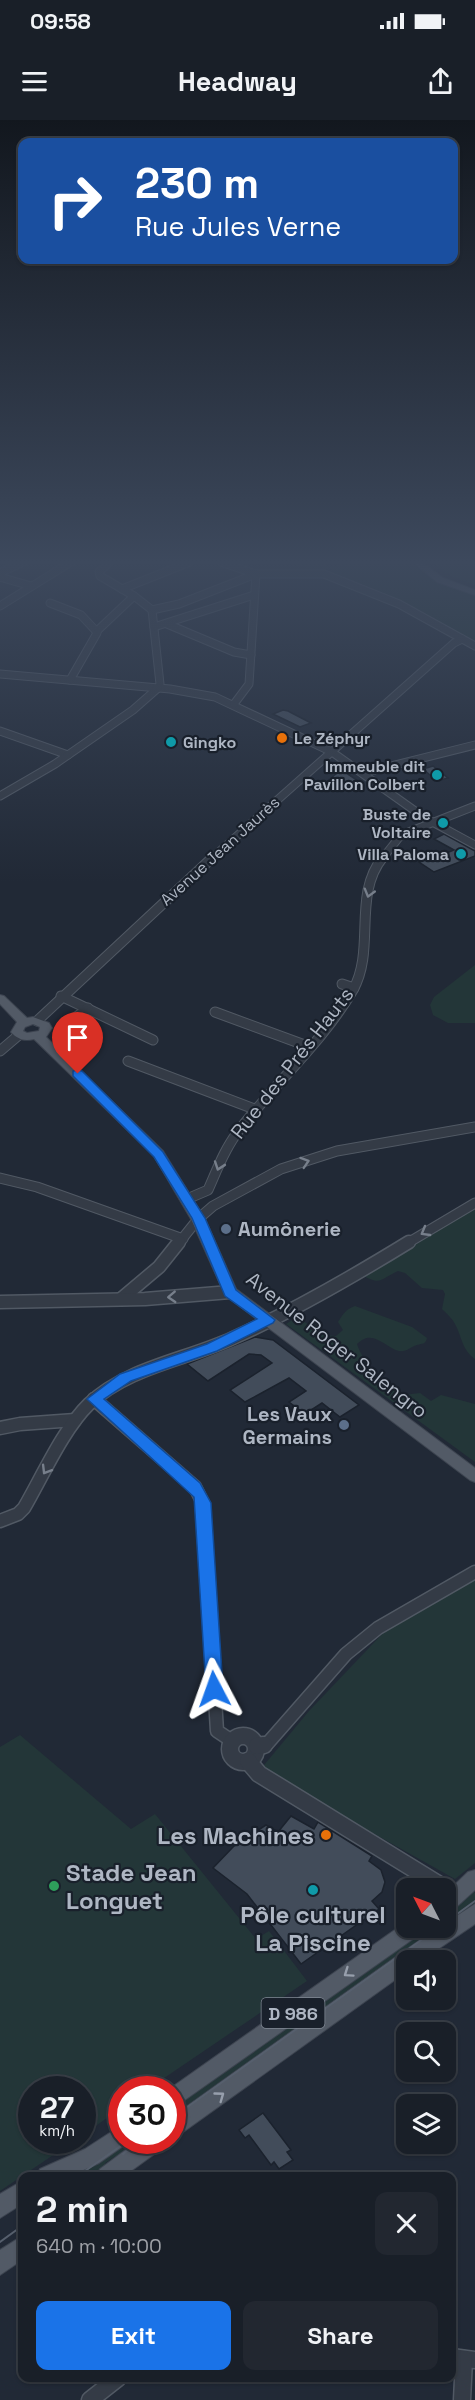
<!DOCTYPE html>
<html lang="en">
<head>
<meta charset="utf-8">
<style>
	body { margin:0; font-family:"Space Grotesk",sans-serif; background:#222730; color:#f1f3f6; height:100vh; display:flex; flex-direction:column; font-size:22px; white-space:nowrap }
	* { box-sizing:border-box; margin:0 }
	p { font-size:20px; color:#9fa2a8 }
	.icon { flex:none; width:33px; height:33px; fill:none; stroke:currentColor; stroke-width:2; stroke-linecap:round; stroke-linejoin:round }
	.map { position:relative; flex:1; overflow:hidden }
	.details { position:absolute; left:18px; top:2052px; width:438px; height:210px; display:flex; flex-direction:column; background:#191f28; border-radius:12px; box-shadow:0 2px 4px #0004,0 0 0 2px #373d45 }
	.details>* { flex:none }
	.hud { position:absolute; left:18px; top:18px; width:440px; height:126px; border-radius:12px; box-shadow:0 2px 4px #0004,0 0 0 2px #373d45; background:#1a4fa0; color:#fff; overflow:hidden }
	.needle { width:39px; rotate:312deg }
	.buttons { position:absolute; left:396px; top:1758px; display:grid; gap:12px }
	.buttons a { display:grid; place-items:center; width:60px; height:60px; border-radius:12px; background:#191f28; box-shadow:0 2px 4px #0004,0 0 0 2px #373d45; font-size:30px }
	.speed { position:absolute; left:18px; top:1956px; display:flex; gap:12px; font-size:30px; font-weight:700; text-align:center }
	.speed>* { display:grid; place-content:center; width:78px; height:78px; border-radius:50%; background:#191f28; box-shadow:0 2px 4px #0004,0 0 0 2px #373d45; line-height:1 }
	.speed small { font-size:15px; font-weight:400 }
	.speed .limit { border:9px solid #d22; background:#fff; color:#111 }
	.pin { position:absolute; display:grid; place-items:center; width:51px; height:51px; color:#fff; margin:-62px -26px; border-radius:50% 50% 50% 0; rotate:-45deg; box-shadow:0 0 6px #0007 }
	.pin .icon { rotate:45deg }
	.me { position:absolute; width:66px; margin:-33px; rotate:356deg; stroke-linejoin:round; filter:drop-shadow(0 0 4px #0008) }
	.turn { display:flex; align-items:center; gap:21px; height:126px; padding:0 18px; font-size:27px }
	.turn .icon { width:78px; height:78px; stroke-width:2.5 }
	.turn b { display:block; font-size:42px; line-height:51px }
	.round { display:grid; place-items:center; flex:none; width:63px; height:63px; border-radius:12px; background:#222730 }
	.headline { display:flex; align-items:center; justify-content:space-between; height:102px; padding:0 18px }
	h1 { font-size:36px; font-weight:700; line-height:45px }
	.primary-button { display:flex; gap:12px; margin-top:auto; padding:12px 18px }
	.primary-button a { flex:1; height:69px; border-radius:12px; background:#1a73e8; color:#fff; font-size:24px; font-weight:700; line-height:69px; text-align:center }
	.primary-button a+a { background:#222730; color:#f1f3f6 }
	.status { display:flex; justify-content:space-between; align-items:center; height:42px; padding:0 30px; background:#191f28; direction:ltr }
	.status svg { height:16px; fill:currentColor }
	header { display:flex; justify-content:space-between; align-items:center; height:78px; padding:0 18px; background:#191f28; font-size:27px; font-weight:700 }
	.map>svg:first-child { display:block }
	.green { fill:#233638 }
	.building { fill:#424c5a; stroke:#1b222d; stroke-width:1.5 }
	.lines { fill:none; stroke-linecap:round; stroke-linejoin:round }
	.minor-far3-casing { stroke:#515964; stroke-width:9 }
	.minor-far2-casing { stroke:#515964; stroke-width:11 }
	.minor-far1-casing { stroke:#515964; stroke-width:15 }
	.minor-casing { stroke:#515964; stroke-width:19 }
	.major-casing { stroke:#3d4450; stroke-width:2 }
	.minor-far3 { stroke:#343b46; stroke-width:7 }
	.minor-far2 { stroke:#343b46; stroke-width:9 }
	.minor-far1 { stroke:#343b46; stroke-width:12 }
	.minor { stroke:#343b46; stroke-width:16 }
	.major { fill:#525a66; fill-rule:evenodd }
	.tram { stroke:#565f6d; stroke-width:2 }
	.oneway { stroke:#777f8b }
	.oneway2 { stroke:#979fac }
	.route { fill:#1a73e8; stroke:#114b97; stroke-width:1.5 }
	.food-dot { fill:#e8710a; stroke:#19202b; stroke-width:2 }
	.culture-dot { fill:#0f9aa8; stroke:#19202b; stroke-width:2 }
	.service-dot { fill:#5c6f8a; stroke:#19202b; stroke-width:2 }
	.leisure-dot { fill:#2e9e5b; stroke:#19202b; stroke-width:2 }
	.labels { text-anchor:middle; dominant-baseline:central; stroke-width:4.5; stroke-linejoin:round; paint-order:stroke }
	.far-poi-label { font-size:16px; font-weight:bold; fill:#aeb6c3; stroke:#19202b; text-anchor:end }
	.far-street-label { font-size:16px; fill:#aeb6c3; stroke:#19202b }
	.shield { fill:#19202b; stroke:#818995; stroke-width:1.5 }
	.shield-label { font-size:18px; font-weight:bold; fill:#aeb6c3 }
	.street-label { font-size:20px; fill:#aeb6c3; stroke:#19202b }
	.poi-label { font-size:20px; font-weight:bold; fill:#aeb6c3; stroke:#19202b; text-anchor:start }
	.near-poi-label { font-size:24px; font-weight:bold; fill:#aeb6c3; stroke:#19202b; text-anchor:end }
</style>
</head>
<body>
<div class="status"><b>09:58</b><svg viewBox="0 0 49 12"><path d="M0 12V9h3v3zM5 12V6h3v6zM10 12V3h3v9zM15 12V0h3v12zM26 1h20v11H26zM47 4h2v5h-2z"/></svg></div>
<header><svg class="icon" aria-label="menu" viewBox="0 0 24 24"><path d="M4 6h16M4 12h16M4 18h16"/></svg>Headway<svg class="icon" aria-label="share" viewBox="0 0 24 24"><path d="M12 15V3M7 8l5-5 5 5M5 13v7h14v-7"/></svg></header>
<div class="map">
<svg width="475" height="2280" viewBox="0 0 475 2280">
	<rect width="100%" height="100%" fill="#212936"/>
	<g class="green">
		<path d="M289 442H319L328 446 341 445 336 442H410L437 460 475 474V523L331 455 333 450 327 449 322 454Z"/>
		<path d="M431 442H475V465L451 456Z"/>
		<path d="M475 845V903H448L433 895 430 885 434 877Z"/>
		<path d="M475 1088V1239C462 1230 462 1217 455 1204 452 1198 447 1194 442 1189L445 1174 443 1170 422 1168 405 1153 398 1151C382 1158 381 1166 364 1156Z"/>
		<path d="M355 1186 412 1207 427 1218C425 1225 423 1223 417 1225 410 1227 407 1232 399 1231 384 1227 373 1208 357 1224 364 1246 385 1263 403 1275L420 1273 431 1281 441 1275 475 1284V1342L286 1204 297 1197 324 1215 336 1216 343 1210 338 1202C343 1194 346 1189 355 1186Z"/>
		<path d="M475 1459V1743L455 1759 260 1650 309 1591 387 1509Z"/>
		<path d="M20 1615 131 1709 155 1694 256 1819 269 1811 307 1861 148 1969 122 1970 121 1988 83 2015 82 1970H32V2020L74 2021 0 2071V1627Z"/>
		<path d="M470 1768 475 1773V1788L446 1807V1790Z"/>
		<path d="M420 1808H445L173 2004 172 1984Z"/>
		<path d="M122 2021H150L120 2042 116 2036 105 2043 109 2050 100 2056H60L94 2040Z"/>
	</g>
	<g class="building">
		<path d="M283 590 288 591 311 603 300 607 273 594Z"/>
		<path d="M433 646 448 658 437 661 423 649Z"/>
		<path d="M343 651 360 662 322 666 338 652Z"/>
		<path d="M444 714 475 731V736L434 752 419 742 432 736 435 738 454 730 434 719Z"/>
		<path d="M255 1217 273 1220 359 1285 340 1297 322 1283 305 1294 289 1282 306 1271 289 1258 245 1282 230 1270 272 1243 261 1235 249 1234 208 1261 187 1244Z"/>
		<path d="M291 1696 314 1709 318 1702 372 1736 369 1741 381 1750 385 1762 382 1772 372 1781 379 1789 301 1844 247 1774 213 1748 234 1726 266 1705 278 1712Z"/>
		<path d="M263 1993 291 2030 287 2032 293 2040 279 2049 274 2042 271 2045 249 2015 245 2018 239 2010Z"/>
	</g>
	<g class="lines">
		<g class="minor-far3-casing">
			<g id="minor-far3">
				<path d="M110 442 99 452 100 456 134 476 152 490"/>
				<path d="M221 442 256 454H324L399 484 475 526"/>
				<path d="M0 453 23 442"/>
				<path d="M0 457 31 466"/>
				<path d="M122 469 190 442"/>
				<path d="M50 483 81 495 95 510"/>
				<path d="M0 486 71 442"/>
				<path d="M152 490 179 484 256 454"/>
				<path d="M152 490 160 564 158 568"/>
				<path d="M167 504 234 532 251 535"/>
				<path d="M154 507 254 475"/>
				<path d="M98 510 134 476"/>
				<path d="M0 554 170 569 215 577 332 632 425 698 475 725"/>
				<path d="M70 560 97 513"/>
				<path d="M234 584 249 564 256 454"/>
				<path d="M0 611 68 635"/>
				<path d="M363 653 475 625"/>
				<path d="M0 676 55 644 133 590 158 568"/>
				<path d="M211 739 454 523 462 519"/>
				<path d="M382 739 401 715 475 686"/>
			</g>
		</g>
		<g class="minor-far2-casing">
			<g id="minor-far2">
				<path d="M342 864 354 868"/>
				<path d="M61 876 153 920"/>
				<path d="M215 892 310 927"/>
				<path d="M37 901 213 737"/>
				<path d="M63 910 67 904 88 888"/>
				<path d="M0 931 20 914"/>
				<path d="M128 941 257 990"/>
				<path d="M0 1058 37 1067 183 1119"/>
				<path d="M187 1079 208 1070C217 1050 224 1030 237 1013 274 964 322 923 353 870 376 829 352 775 383 737"/>
				<path d="M178 1124 198 1099 213 1086 281 1049 337 1031 475 1007"/>
				<path d="M406 1124 475 1083"/>
			</g>
		</g>
		<g class="minor-far1-casing">
			<g id="minor-far1">
				<path d="M121 1179 159 1147 179 1122"/>
				<path d="M0 1182 145 1179 230 1172"/>
				<path d="M94 1279 195 1367 203 1383 217 1611 232 1621"/>
				<path d="M0 1308 20 1304 75 1300"/>
				<path d="M0 1401 18 1394 24 1388C42 1357 64 1308 89 1284 128 1247 186 1240 233 1218 294 1191 352 1157 409 1122"/>
				<path d="M257 1626 267 1624 346 1534 378 1508 475 1452"/>
			</g>
		</g>
		<g class="minor-casing">
			<g id="minor">
				<circle cx="243" cy="1629" r="13"/>
				<path d="M257 1626 264 1625"/>
				<path d="M248 1641 259 1654 456 1775"/>
				<path d="M452 2237 475 2240"/>
				<path d="M90 2280 118 2258"/>
				<path d="M462 2280 464 2239"/>
			</g>
		</g>
		<g class="major-casing">
			<g id="major">
				<path d="M413 442H422L443 458 475 470V475L437 462Z"/>
				<path d="M0 875 4 876 27 898 33 897 49 903 52 908 46 917 163 1031 205 1099 236 1169 475 1348V1362L470 1360 225 1175 191 1099 154 1036 34 919C25 921 18 920 11 912L17 902 0 884ZM33 904 40 907 39 911 27 913 23 911 25 907Z"/>
				<path d="M475 1750V1770L453 1790 446 1792V1773L468 1752Z"/>
				<path d="M475 1784V1804L422 1840H406V1852L172 2020V1997L400 1834 438 1808H446V1803Z"/>
				<path d="M406 1802V1808H422L420 1814 172 1989V1970H168Z"/>
				<path d="M122 2005V2020H130L129 2022 99 2043 70 2056H37L40 2049 85 2029Z"/>
				<path d="M139 2020H167L164 2027 124 2056H97L100 2049Z"/>
				<path d="M22 2061V2084L0 2098V2074Z"/>
				<path d="M22 2116V2140L0 2155V2130Z"/>
			</g>
		</g>
		<use href="#minor-far3" class="minor-far3"/>
		<use href="#minor-far2" class="minor-far2"/>
		<use href="#minor-far1" class="minor-far1"/>
		<use href="#minor" class="minor"/>
		<use href="#major" class="major"/>
		<g class="tram">
			<path d="M446 1802 475 1781"/>
			<path d="M172 1998 438 1808"/>
			<path d="M123 2034 141 2020"/>
			<path d="M78 2056 129 2020"/>
			<path d="M0 2122 22 2106"/>
		</g>
	</g>
	<defs><path id="oneway-chevron" d="M-2-3.5L2.5 0L-2 3.5" fill="none" stroke-width="1.6" stroke-linecap="round" stroke-linejoin="round" transform="scale(1.5)"/></defs>
	<g class="oneway">
		<use href="#oneway-chevron" transform="translate(369 773) rotate(106)"/>
		<use href="#oneway-chevron" transform="translate(305 1042) rotate(-18)"/>
		<use href="#oneway-chevron" transform="translate(219 1046) rotate(109)"/>
		<use href="#oneway-chevron" transform="translate(425 1112) rotate(150)"/>
		<use href="#oneway-chevron" transform="translate(172 1177) rotate(177)"/>
		<use href="#oneway-chevron" transform="translate(46 1350) rotate(121)"/>
	</g>
	<g class="oneway2">
		<use href="#oneway-chevron" transform="translate(348 1853) rotate(145)"/>
		<use href="#oneway-chevron" transform="translate(220 1976) rotate(-36)"/>
	</g>
	<linearGradient id="sky" x2="0" y2="1"><stop stop-color="#12171e"/><stop offset="0.58" stop-color="#3d495d"/><stop offset="1" stop-color="#3d495d" stop-opacity="0"/></linearGradient>
	<rect width="475" height="762" fill="url(#sky)"/>
	<path class="route" d="M78 950 82 951 163 1032 205 1098 236 1170 275 1200 273 1203 217 1231 131 1261 104 1279 200 1363 211 1383 223 1569 221 1574 214 1576 208 1574 206 1569 194 1377 87 1279 120 1254 207 1224 257 1199 225 1176 192 1098 154 1037 73 956V951Z"/>
	<g class="food-dot">
		<circle cx="282" cy="618" r="6"/>
		<circle cx="326" cy="1715" r="6"/>
	</g>
	<g class="culture-dot">
		<circle cx="171" cy="622" r="6"/>
		<circle cx="437" cy="655" r="6"/>
		<circle cx="443" cy="703" r="6"/>
		<circle cx="461" cy="734" r="6"/>
		<circle cx="313" cy="1770" r="6"/>
	</g>
	<g class="service-dot">
		<circle cx="226" cy="1109" r="6"/>
		<circle cx="344" cy="1305" r="6"/>
	</g>
	<circle class="leisure-dot" cx="54" cy="1766" r="6"/>
	<g class="labels">
		<g class="far-poi-label">
			<text x="294" y="618" text-anchor="start">Le Zéphyr</text>
			<text x="183" y="622" text-anchor="start">Gingko</text>
			<text x="425" y="646">Immeuble dit<tspan x="425" dy="18">Pavillon Colbert</tspan></text>
			<text x="431" y="694">Buste de<tspan x="431" dy="18">Voltaire</tspan></text>
			<text x="449" y="734">Villa Paloma</text>
		</g>
		<g class="far-street-label">
			<text transform="translate(220 731) rotate(-42)">Avenue Jean Jaurès</text>
		</g>
		<rect class="shield" x="261.5" y="1878" width="63" height="30" rx="4.5"/>
		<g class="shield-label">
			<text x="293" y="1893">D 986</text>
		</g>
		<g class="street-label">
			<text transform="translate(292 943) rotate(-52)">Rue des Prés Hauts</text>
			<text transform="translate(337 1225) rotate(38)">Avenue Roger Salengro</text>
		</g>
		<g class="poi-label">
			<text x="238" y="1109">Aumônerie</text>
			<text x="332" y="1294" text-anchor="end">Les Vaux<tspan x="332" dy="23">Germains</tspan></text>
		</g>
		<g class="near-poi-label">
			<text x="314" y="1715">Les Machines</text>
			<text x="66" y="1752" text-anchor="start">Stade Jean<tspan x="66" dy="28">Longuet</tspan></text>
			<text x="313" y="1794" text-anchor="middle">Pôle culturel<tspan x="313" dy="28">La Piscine</tspan></text>
		</g>
	</g>
</svg>
<div class="buttons">
<a><svg class="needle" viewBox="-14 -14 28 28"><path d="M0-13l5 13h-10z" fill="#e53935"/><path d="M0 13l5-13h-10z" fill="#9fa2a8"/></svg></a>
<a><svg class="icon" aria-label="sound" viewBox="0 0 24 24"><path d="M4 9h4l5-4v14l-5-4H4zM17 9q2 3 0 6"/></svg></a>
<a><svg class="icon" aria-label="search" viewBox="0 0 24 24"><circle cx="10" cy="10" r="6"/><path d="M15 15l6 6"/></svg></a>
<a><svg class="icon" aria-label="layers" viewBox="0 0 24 24"><path d="M12 4l9 5-9 5-9-5zM3 14l9 5 9-5"/></svg></a>
</div>
<div class="speed"><div>27<small>km/h</small></div><div class="limit">30</div></div>
<div class="pin" style="left:78px;top:954px;background:#d93025"><svg class="icon" aria-label="arrive" viewBox="0 0 24 24"><path d="M6 21V4h12l-3 4 3 4H6"/></svg></div>
<svg class="me" style="left:214px;top:1569px" viewBox="-20 -20 40 40"><path d="M0-17L14 15 0 8-14 15z" fill="#1a73e8" stroke="#fff" stroke-width="4"/></svg>
<div class="hud">
<div class="turn"><svg class="icon" aria-label="right" viewBox="0 0 24 24"><path d="M7 20v-9h11M14 6l5 5-5 5"/></svg><div><b>230 m</b>Rue Jules Verne</div></div>
</div>
<section class="details">
<div class="headline"><div><h1>2 min</h1><p>640 m · 10:00</p></div><a class="round"><svg class="icon" aria-label="close" viewBox="0 0 24 24"><path d="M6 6l12 12M18 6L6 18"/></svg></a></div>
<div class="primary-button"><a>Exit</a><a>Share</a></div>
</section>
</div>
</body>
</html>
